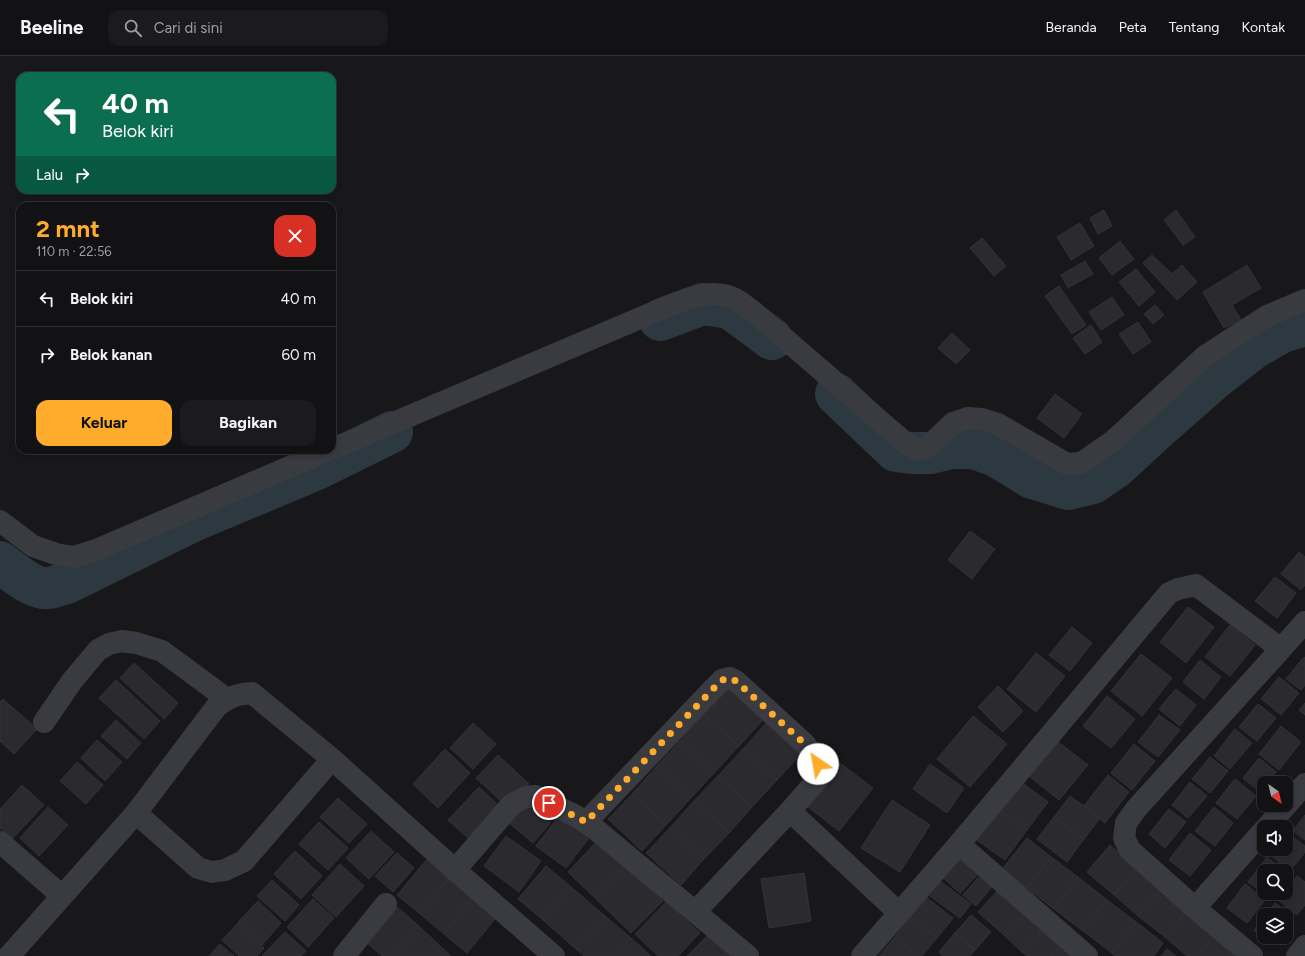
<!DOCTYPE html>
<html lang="id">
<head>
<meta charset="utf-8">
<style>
	body { margin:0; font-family:Figtree,sans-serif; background:#1b1b1d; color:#f1f3f6; height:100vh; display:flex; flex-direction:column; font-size:15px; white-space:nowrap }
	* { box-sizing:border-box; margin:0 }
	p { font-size:13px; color:#9c9ea0 }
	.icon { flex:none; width:22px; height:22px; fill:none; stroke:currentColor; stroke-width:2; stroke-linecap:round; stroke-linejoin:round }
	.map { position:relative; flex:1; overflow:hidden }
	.sheet { position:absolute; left:16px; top:146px; width:320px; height:252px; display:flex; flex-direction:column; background:#121214; border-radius:12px; box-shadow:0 2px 6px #0003,0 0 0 1px #313234 }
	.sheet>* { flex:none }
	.hud { position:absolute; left:16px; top:16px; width:320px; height:122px; border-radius:12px; box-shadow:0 2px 6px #0003,0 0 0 1px #313234; background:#0b6e4f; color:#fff; overflow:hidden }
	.needle { width:26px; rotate:146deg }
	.fabs { position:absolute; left:1257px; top:720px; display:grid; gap:8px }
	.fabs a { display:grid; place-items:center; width:36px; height:36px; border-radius:8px; background:#121214; box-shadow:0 2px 6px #0003,0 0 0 1px #313234; font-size:20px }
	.pin { position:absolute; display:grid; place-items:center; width:34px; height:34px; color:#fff; margin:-17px; border:2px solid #fff; border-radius:50%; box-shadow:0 1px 4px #0007 }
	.me { position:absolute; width:44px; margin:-22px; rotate:327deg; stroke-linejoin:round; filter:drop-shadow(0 0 3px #0008) }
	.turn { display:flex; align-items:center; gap:14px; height:84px; padding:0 20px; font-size:18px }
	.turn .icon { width:52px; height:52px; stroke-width:2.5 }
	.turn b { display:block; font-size:28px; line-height:34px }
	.then { display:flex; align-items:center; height:38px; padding:0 20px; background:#0003; gap:8px; font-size:15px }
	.round { display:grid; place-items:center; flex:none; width:42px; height:42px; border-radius:12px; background:#1b1b1d }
	.overview { display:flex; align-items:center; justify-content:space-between; height:68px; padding:0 20px }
	h1 { font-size:24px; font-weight:700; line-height:30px; color:#ffac2c }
	.primary-button { display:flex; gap:8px; margin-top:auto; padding:8px 20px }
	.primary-button a { flex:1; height:46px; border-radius:12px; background:#ffac2c; color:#111; font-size:16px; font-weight:700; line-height:46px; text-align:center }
	.primary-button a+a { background:#1b1b1d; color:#f1f3f6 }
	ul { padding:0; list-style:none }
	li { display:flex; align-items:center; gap:12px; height:56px; padding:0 20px; border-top:1px solid #313234 }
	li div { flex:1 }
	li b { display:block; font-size:15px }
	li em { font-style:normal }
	header { display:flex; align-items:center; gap:24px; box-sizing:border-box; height:56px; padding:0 20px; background:#121214; border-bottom:1px solid #313234 }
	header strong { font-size:19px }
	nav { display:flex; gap:22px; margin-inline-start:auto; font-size:14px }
	.search { width:280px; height:36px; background:#1b1b1d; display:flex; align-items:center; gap:10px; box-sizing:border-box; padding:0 14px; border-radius:12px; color:#9c9ea0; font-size:15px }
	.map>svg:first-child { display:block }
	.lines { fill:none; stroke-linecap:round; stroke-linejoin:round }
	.river { stroke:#2d3941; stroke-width:42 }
	.building { fill:#2b2b2f; stroke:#323237 }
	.street { stroke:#393b40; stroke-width:22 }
	.route { stroke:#ffac2c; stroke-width:7; stroke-dasharray:0 12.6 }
</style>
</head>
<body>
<header>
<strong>Beeline</strong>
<div class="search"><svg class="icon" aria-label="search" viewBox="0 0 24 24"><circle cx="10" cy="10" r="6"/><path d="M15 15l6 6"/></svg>Cari di sini</div>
<nav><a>Beranda</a><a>Peta</a><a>Tentang</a><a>Kontak</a></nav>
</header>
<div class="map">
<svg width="1305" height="900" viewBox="0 0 1305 900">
	<rect width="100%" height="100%" fill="#18181b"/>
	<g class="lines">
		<g class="river">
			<path d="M660 264 703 248 730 252 772 283"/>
			<path d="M836 338 896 395 912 397H930L951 392H973L996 400 1032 422 1068 433 1093 427 1116 411 1154 376 1213 324 1254 292 1282 276 1305 269"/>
			<path d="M0 506C12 515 33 534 49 532 55 531 61 528 67 527L193 465 317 413 392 376"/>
		</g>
	</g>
	<g class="building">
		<path d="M1104 154 1112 170 1098 178 1090 162Z"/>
		<path d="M1176 154 1195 181 1183 189 1164 164Z"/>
		<path d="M1080 167 1094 190 1071 204 1057 181Z"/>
		<path d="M982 182 1006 210 994 220 970 192Z"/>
		<path d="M1120 185 1134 203 1112 219 1099 202Z"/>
		<path d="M1152 199 1172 218 1182 209 1197 226 1177 244 1143 207Z"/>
		<path d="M1085 205 1093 218 1068 232 1061 219Z"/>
		<path d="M1247 209 1261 232 1232 249 1241 264 1224 272 1203 236Z"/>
		<path d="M1136 213 1155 236 1139 250 1119 226Z"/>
		<path d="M1059 230 1086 269 1072 278 1045 240Z"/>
		<path d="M1112 241 1124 259 1101 274 1089 256Z"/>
		<path d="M1155 249 1164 259 1153 268 1144 258Z"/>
		<path d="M1138 266 1151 286 1133 298 1119 278Z"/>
		<path d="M1091 269 1102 286 1085 298 1073 282Z"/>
		<path d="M952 277 970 294 956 308 938 292Z"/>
		<path d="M1055 338 1082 358 1064 382 1037 362Z"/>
		<path d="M970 475 995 493 972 523 948 504Z"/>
		<path d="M1299 496 1305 501V529L1301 534 1281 518Z"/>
		<path d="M1275 521 1296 537 1277 562 1255 545Z"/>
		<path d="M1188 551 1214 571 1186 607 1160 586Z"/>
		<path d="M1230 569 1255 589 1230 620 1205 601Z"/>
		<path d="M1072 571 1092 587 1070 615 1049 599Z"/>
		<path d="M1036 597 1065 620 1036 656 1007 633Z"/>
		<path d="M1141 598 1172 622 1142 660 1111 635Z"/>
		<path d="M1304 601 1305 602V629L1301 634 1286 623Z"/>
		<path d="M1200 604 1221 621 1204 643 1183 626Z"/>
		<path d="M134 607 178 647 164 663 120 622Z"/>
		<path d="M1279 621 1299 637 1281 659 1261 643Z"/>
		<path d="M116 624 160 665 144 683 99 642Z"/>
		<path d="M998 630 1023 655 1003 676 978 651Z"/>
		<path d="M729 632 763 664 739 690 704 659Z"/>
		<path d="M1176 633 1196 649 1180 670 1159 653Z"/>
		<path d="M1107 640 1135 663 1111 692 1083 670Z"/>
		<path d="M3 643 37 673 14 698 0 685V646Z"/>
		<path d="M1305 647V659L1299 654Z"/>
		<path d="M1258 648 1276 662 1257 685 1239 671Z"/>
		<path d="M704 659 739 690 714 717 680 685Z"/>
		<path d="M1159 659 1180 674 1158 701 1138 686Z"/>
		<path d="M973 660 1007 688 970 731 937 703Z"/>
		<path d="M116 664 141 687 127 703 101 680Z"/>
		<path d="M767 666 801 698 777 724 743 693Z"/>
		<path d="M473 667 496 688 473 713 450 692Z"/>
		<path d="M1281 670 1301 686 1279 714 1259 698Z"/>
		<path d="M1235 673 1252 687 1230 713 1214 700Z"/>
		<path d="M97 684 122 706 105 725 81 702Z"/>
		<path d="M680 685 714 717 691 742 656 711Z"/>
		<path d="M1057 685 1088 709 1059 744 1029 720Z"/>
		<path d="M1134 688 1155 705 1132 734 1111 717Z"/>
		<path d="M445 693 470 717 438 752 413 728Z"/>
		<path d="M743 693 777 724 752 751 718 720Z"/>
		<path d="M498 699 529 728 507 751 476 722Z"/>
		<path d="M831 700 873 732 839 775 798 743Z"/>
		<path d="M1210 701 1228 715 1210 737 1192 723Z"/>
		<path d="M1259 702 1276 716 1267 727H1264V731L1260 736 1243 722Z"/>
		<path d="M77 706 103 729 86 748 60 725Z"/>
		<path d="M930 708 964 732 947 757 913 733Z"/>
		<path d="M656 711 691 742 666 769 632 738Z"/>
		<path d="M1108 719 1129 736 1105 767 1084 750Z"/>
		<path d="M718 720 752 751 729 777 694 745Z"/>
		<path d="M1017 723 1048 746 1027 774 996 751Z"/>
		<path d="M1235 723 1256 740 1237 763 1216 747Z"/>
		<path d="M1190 726 1207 740 1188 762 1172 749Z"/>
		<path d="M22 729 44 749 12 783 0 772V753Z"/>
		<path d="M479 731 500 751 470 784 448 764Z"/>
		<path d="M632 738 666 769 642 795 608 763Z"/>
		<path d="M1070 740 1100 762 1084 783 1054 761Z"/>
		<path d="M338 742 367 768 349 787 320 761Z"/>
		<path d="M892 744 930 769 900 816 861 792Z"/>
		<path d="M526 745 551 766 533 787 508 766Z"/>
		<path d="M694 745 729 777 704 803 670 772Z"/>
		<path d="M48 751 68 769 39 800 20 782Z"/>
		<path d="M996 751 1027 774 1005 804 974 782Z"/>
		<path d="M1214 751 1233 767 1215 790 1195 775Z"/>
		<path d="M1169 753 1186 766 1165 792 1149 778Z"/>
		<path d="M1305 759V784L1293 775Z"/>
		<path d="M559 760 589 782 566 812 536 790Z"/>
		<path d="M1054 761 1084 783 1067 806 1037 783Z"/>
		<path d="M319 766 348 792 328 814 299 788Z"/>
		<path d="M670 772 704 803 681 829 646 797Z"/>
		<path d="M371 775 394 796 369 823 346 802Z"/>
		<path d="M1190 777 1211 794 1190 820 1169 804Z"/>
		<path d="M1290 779 1305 790V796L1290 815 1273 801 1279 793H1286V784Z"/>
		<path d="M506 780 541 805 519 836 484 810Z"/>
		<path d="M1027 782 1051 801 1027 832 1002 813Z"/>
		<path d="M599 783 626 809 595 842 568 816Z"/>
		<path d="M1110 789 1137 812 1114 839 1087 816Z"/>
		<path d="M295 795 322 820 301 843 274 818Z"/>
		<path d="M397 797 414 812 393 836 375 820Z"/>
		<path d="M961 799 980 816 960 837 941 820Z"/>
		<path d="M429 801 451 820 419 857 397 839Z"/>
		<path d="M1051 801 1078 821 1054 853 1027 832Z"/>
		<path d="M1267 801 1284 815H1264V837H1271L1268 841 1248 826Z"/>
		<path d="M340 808 364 830 336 861 312 839Z"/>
		<path d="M626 809 663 845 631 877 595 842Z"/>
		<path d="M546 810 571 831 543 864 518 843Z"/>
		<path d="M1137 812 1162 832 1138 860 1114 839Z"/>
		<path d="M984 815 996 826 976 850 963 839Z"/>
		<path d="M804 817 811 865 769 872 761 823Z"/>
		<path d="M451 820 475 840 444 878 419 857Z"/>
		<path d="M1297 820 1305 826V849L1297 859 1278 844 1283 837H1286V833Z"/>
		<path d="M1078 821 1107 844 1083 875 1054 853Z"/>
		<path d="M272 824 299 849 285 865 257 840Z"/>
		<path d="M941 826 971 848 960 862 930 840Z"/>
		<path d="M1245 828 1265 844 1247 867 1227 852Z"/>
		<path d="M571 831 605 860 576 893 543 864Z"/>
		<path d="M1001 831 1028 856 1005 880 978 856Z"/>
		<path d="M1162 832 1188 854 1165 881 1138 860Z"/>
		<path d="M475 840 498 859 467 897 444 878Z"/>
		<path d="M926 841 953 862 937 882 910 861Z"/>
		<path d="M313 843 334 862 308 891 287 871Z"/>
		<path d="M1107 844 1136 866 1112 897 1083 875Z"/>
		<path d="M258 845 281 867 262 889 238 866Z"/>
		<path d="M666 846 700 877 678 900H658L635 878Z"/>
		<path d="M1275 847 1293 860 1286 869V859H1266Z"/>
		<path d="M396 850 419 870 391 900H382L364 884Z"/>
		<path d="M1188 854 1216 878 1197 900H1187L1165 881Z"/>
		<path d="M1028 856 1045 871 1022 896 1005 880Z"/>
		<path d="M971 859 991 876 975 894 955 877Z"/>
		<path d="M605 860 631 882 615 900H584L576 893Z"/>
		<path d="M910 861 937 882 922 900H917L894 882Z"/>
		<path d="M1264 861V881H1276L1271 888 1254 874Z"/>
		<path d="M1136 866 1163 887 1154 900H1115L1112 897Z"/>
		<path d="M238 867 264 892 257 900H239L222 884Z"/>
		<path d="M419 870 441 891 433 900H391Z"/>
		<path d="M1043 874 1061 890 1051 900H1027L1022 896Z"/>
		<path d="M285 876 306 895 301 900H262Z"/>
		<path d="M955 877 975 894 970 900H943L939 896Z"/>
		<path d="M709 878 731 900H687Z"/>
		<path d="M1216 878 1238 900H1197Z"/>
		<path d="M631 882 650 899V900H615Z"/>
		<path d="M894 882 917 900H879Z"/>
		<path d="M220 888 234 900H209Z"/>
		<path d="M1061 890 1072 900H1051Z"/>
		<path d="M441 891 451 900H433Z"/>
		<path d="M1167 893 1176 900H1161Z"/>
	</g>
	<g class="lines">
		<g class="street">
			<path d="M332 393 659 254C683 244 712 230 737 244 743 247 749 253 755 257L909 390 918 394 928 391 953 367 968 362 982 363 998 368 1067 408 1081 407 1113 385 1205 300 1267 260 1305 244"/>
			<path d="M0 465 33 490 56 498 74 501 96 494 329 394"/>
			<path d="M44 666 72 625 98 594 109 588 122 585 136 587 162 595 227 643"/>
			<path d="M136 757 198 812 212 816 225 814 244 805 332 703"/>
			<path d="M586 766 712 634 722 624 730 622 736 625 805 688 819 708 817 724 790 755"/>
			<path d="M1267 771 1305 728"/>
			<path d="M0 786 62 840"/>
			<path d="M959 788 1087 900"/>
			<path d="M455 814 512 748 526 741 535 740 576 760 594 772 695 856"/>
			<path d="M1195 852 1264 774"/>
			<path d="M9 900 136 757 217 650C230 641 236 638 252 637L332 703 455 814 554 900"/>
			<path d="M344 900 386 848"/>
			<path d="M748 900 695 856 790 755 899 857"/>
			<path d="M862 900 959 788 1169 537 1178 533 1196 529 1281 593 1305 566"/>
			<path d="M1252 900 1195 852 1130 794 1124 782 1126 767 1136 753 1281 593"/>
			<path d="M1297 900 1305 890"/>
		</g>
	</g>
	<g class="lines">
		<path class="route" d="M549 747 586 766 712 634 722 624 730 622 736 625 805 688 818 708"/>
	</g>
</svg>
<div class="fabs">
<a><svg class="needle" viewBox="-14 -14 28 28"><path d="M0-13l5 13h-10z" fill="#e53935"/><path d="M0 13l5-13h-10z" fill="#9c9ea0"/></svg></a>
<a><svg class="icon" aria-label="sound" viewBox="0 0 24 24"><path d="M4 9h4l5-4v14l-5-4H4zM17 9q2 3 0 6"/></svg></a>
<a><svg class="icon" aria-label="search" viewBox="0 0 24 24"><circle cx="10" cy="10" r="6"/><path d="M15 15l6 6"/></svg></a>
<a><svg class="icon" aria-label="layers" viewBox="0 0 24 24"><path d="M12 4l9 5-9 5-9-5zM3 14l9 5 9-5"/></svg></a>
</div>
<div class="pin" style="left:549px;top:747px;background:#d93025"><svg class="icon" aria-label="arrive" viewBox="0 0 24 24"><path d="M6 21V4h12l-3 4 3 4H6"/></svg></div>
<svg class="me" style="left:818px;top:708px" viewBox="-20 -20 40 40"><circle r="19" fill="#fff"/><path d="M0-13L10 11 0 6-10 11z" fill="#ffac2c"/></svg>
<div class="hud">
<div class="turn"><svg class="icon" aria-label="left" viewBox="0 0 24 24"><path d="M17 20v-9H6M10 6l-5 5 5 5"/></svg><div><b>40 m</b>Belok kiri</div></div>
<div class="then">Lalu<svg class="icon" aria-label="right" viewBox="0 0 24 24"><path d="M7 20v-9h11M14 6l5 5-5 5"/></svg></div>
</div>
<section class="sheet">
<div class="overview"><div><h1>2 mnt</h1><p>110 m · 22:56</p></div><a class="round" style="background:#d93025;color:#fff"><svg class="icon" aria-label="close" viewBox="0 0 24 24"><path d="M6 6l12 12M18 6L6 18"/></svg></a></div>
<ul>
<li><svg class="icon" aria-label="left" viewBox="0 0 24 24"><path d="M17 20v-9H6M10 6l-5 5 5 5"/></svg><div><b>Belok kiri</b></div><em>40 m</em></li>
<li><svg class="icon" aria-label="right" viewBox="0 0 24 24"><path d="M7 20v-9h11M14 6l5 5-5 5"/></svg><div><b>Belok kanan</b></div><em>60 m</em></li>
</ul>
<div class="primary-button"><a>Keluar</a><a>Bagikan</a></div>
</section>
</div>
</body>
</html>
